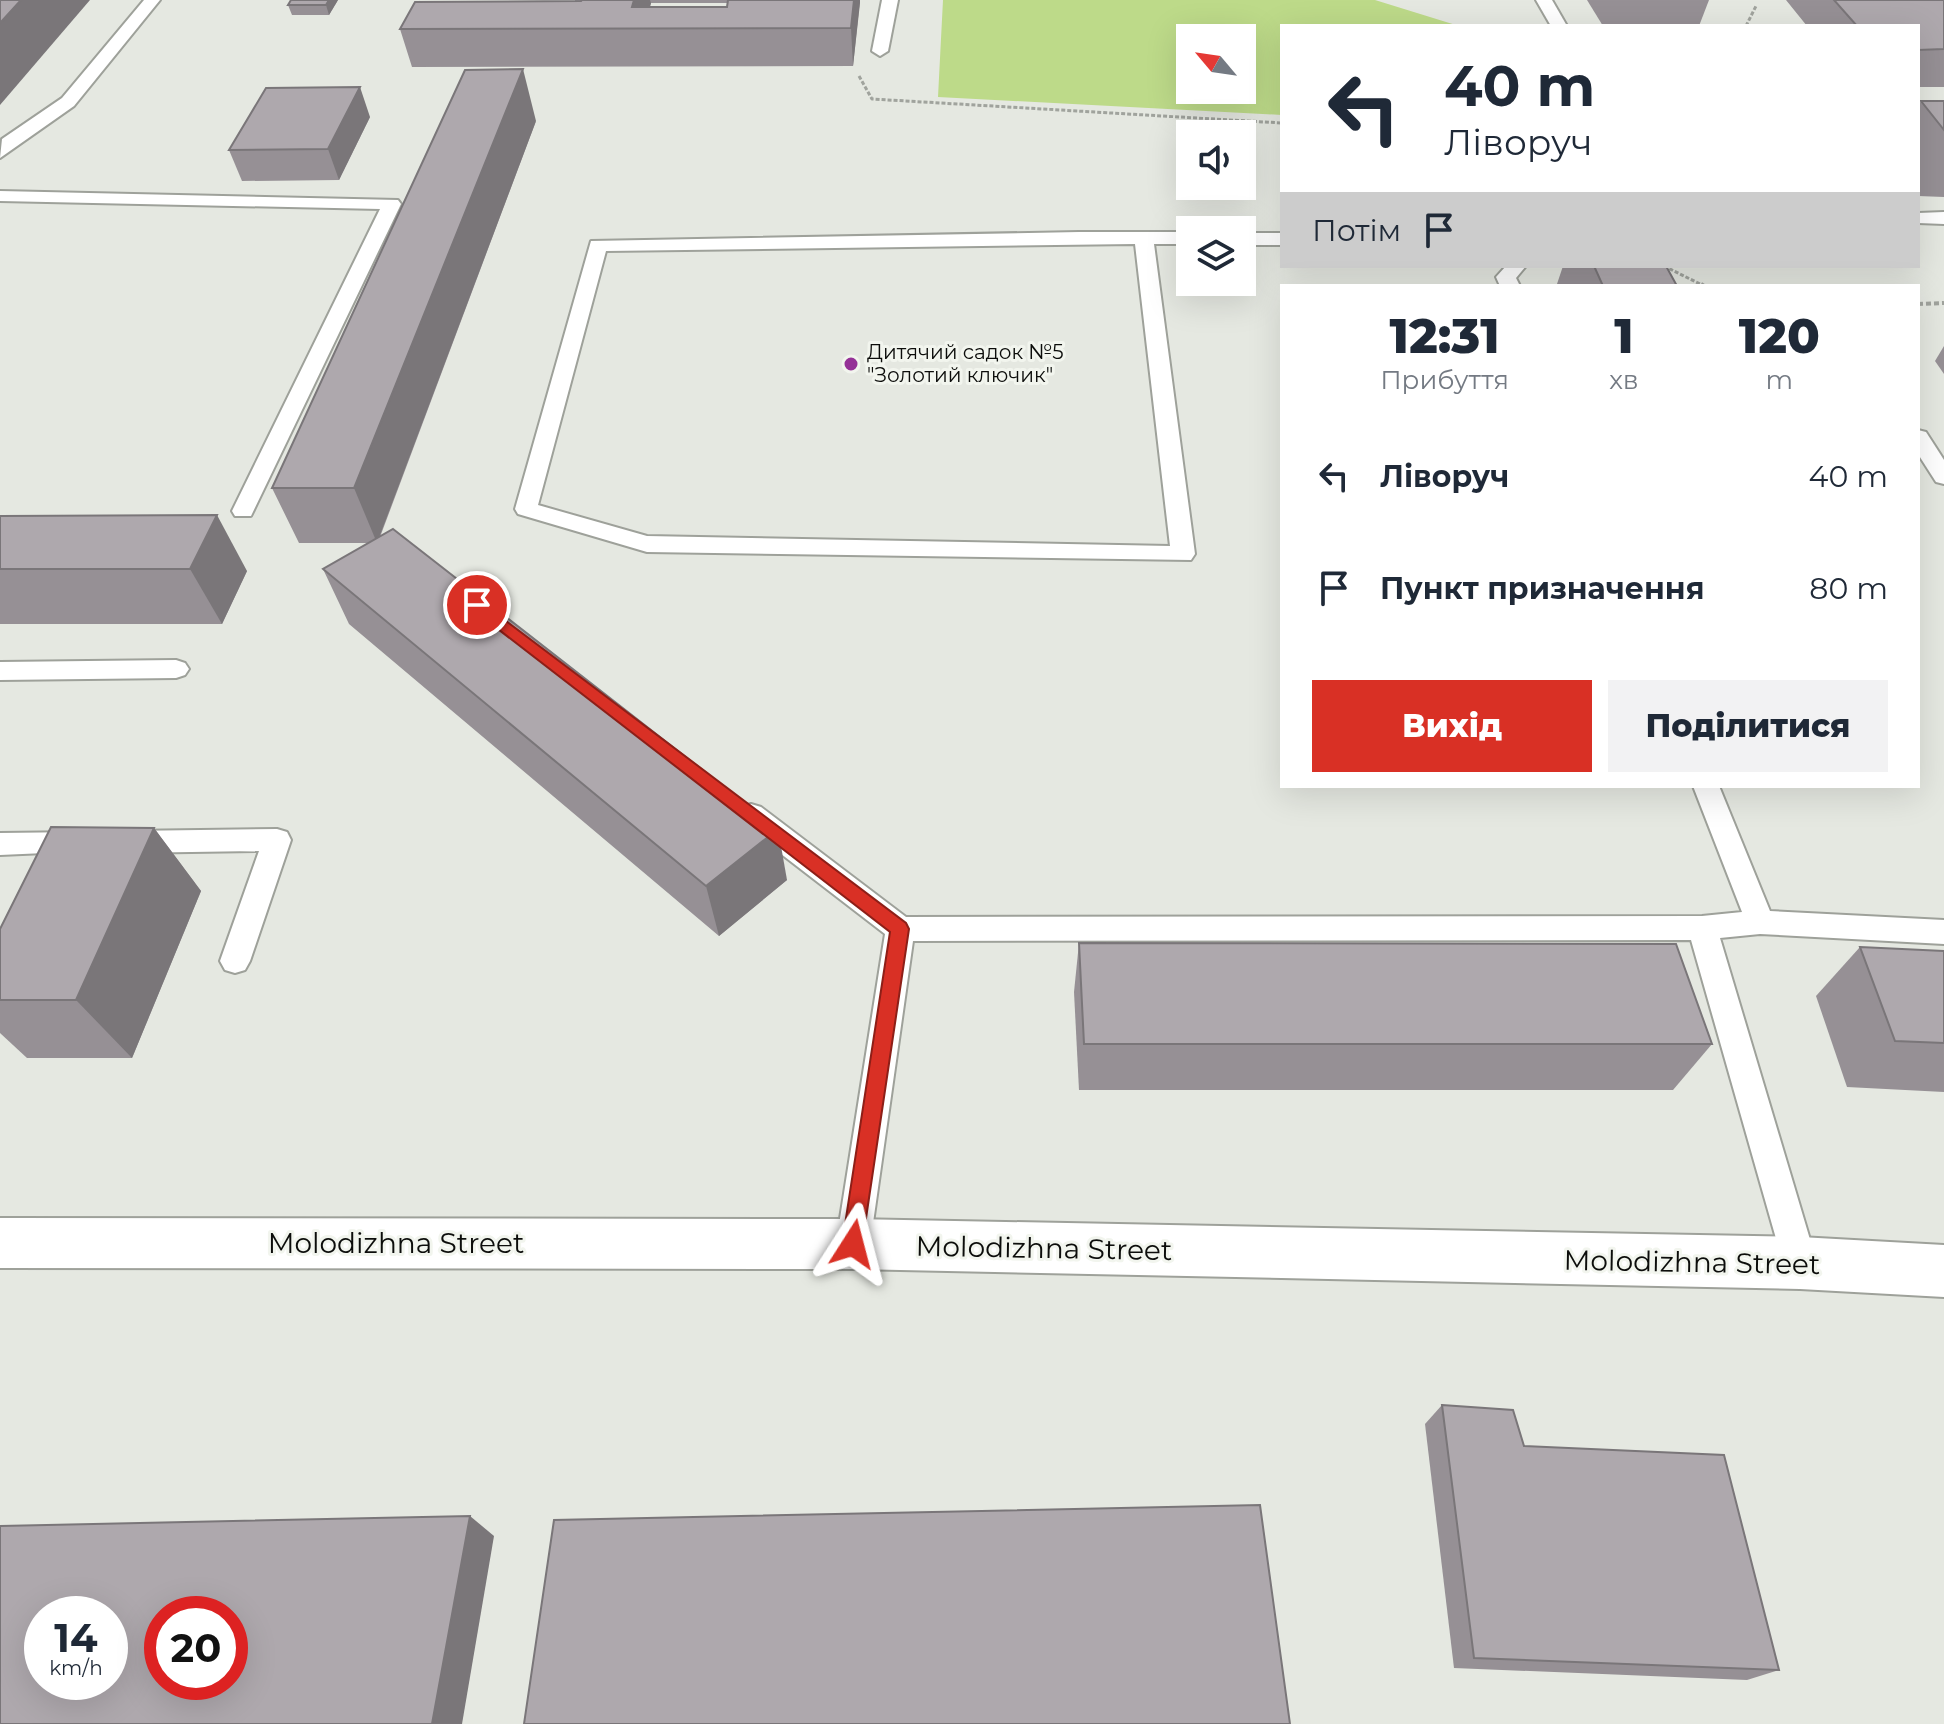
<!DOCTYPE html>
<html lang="uk">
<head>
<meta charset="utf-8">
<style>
	body { margin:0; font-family:Montserrat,sans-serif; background:#f2f2f3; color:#1f2937; height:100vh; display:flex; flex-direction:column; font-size:30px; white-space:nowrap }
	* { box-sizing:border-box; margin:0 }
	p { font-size:26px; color:#747a83 }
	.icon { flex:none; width:44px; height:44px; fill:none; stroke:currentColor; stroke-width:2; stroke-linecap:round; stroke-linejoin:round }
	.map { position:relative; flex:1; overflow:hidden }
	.details { position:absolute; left:1280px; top:284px; width:640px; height:504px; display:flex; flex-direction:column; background:#fff; border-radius:0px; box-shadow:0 8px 32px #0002 }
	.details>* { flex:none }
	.banner { position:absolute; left:1280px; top:24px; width:640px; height:244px; border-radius:0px; box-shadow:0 8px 32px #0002; background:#fff; color:#1f2937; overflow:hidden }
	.needle { width:52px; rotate:299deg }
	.controls { position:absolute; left:1176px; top:24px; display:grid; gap:16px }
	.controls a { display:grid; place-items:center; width:80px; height:80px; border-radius:0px; background:#fff; box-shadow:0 8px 32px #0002; font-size:40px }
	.speed { position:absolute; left:24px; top:1596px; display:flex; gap:16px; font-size:40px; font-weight:700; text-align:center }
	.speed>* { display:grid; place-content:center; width:104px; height:104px; border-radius:50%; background:#fff; box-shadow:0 8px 32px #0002; line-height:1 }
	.speed small { font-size:20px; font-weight:400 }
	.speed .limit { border:12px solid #d22; background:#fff; color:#111 }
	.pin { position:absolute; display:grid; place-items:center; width:68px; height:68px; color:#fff; margin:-34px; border:4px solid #fff; border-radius:50%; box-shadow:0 2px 8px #0007 }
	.me { position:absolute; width:88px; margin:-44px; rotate:9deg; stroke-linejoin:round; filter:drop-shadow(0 0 6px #0008) }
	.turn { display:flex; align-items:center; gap:28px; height:168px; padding:0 32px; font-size:36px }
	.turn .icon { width:104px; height:104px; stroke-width:2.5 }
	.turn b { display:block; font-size:56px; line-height:68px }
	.then { display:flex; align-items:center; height:76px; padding:0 32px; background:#0003; gap:16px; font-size:30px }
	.eta { display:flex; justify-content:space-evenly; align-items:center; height:136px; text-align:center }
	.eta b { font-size:48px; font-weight:800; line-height:56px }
	.action { display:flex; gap:16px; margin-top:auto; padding:16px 32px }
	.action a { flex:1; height:92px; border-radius:0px; background:#d93025; color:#fff; font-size:32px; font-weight:800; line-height:92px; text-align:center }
	.action a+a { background:#f2f2f3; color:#1f2937 }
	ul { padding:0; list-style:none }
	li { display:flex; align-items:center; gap:24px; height:112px; padding:0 32px }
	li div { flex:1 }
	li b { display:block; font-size:30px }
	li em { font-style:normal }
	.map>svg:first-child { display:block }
	.green { fill:#bdda89; fill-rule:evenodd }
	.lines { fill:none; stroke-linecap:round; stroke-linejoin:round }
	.service-casing { stroke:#9ea19a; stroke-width:4 }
	.tertiary-casing { stroke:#9ea19a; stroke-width:4 }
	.path-far1 { stroke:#a0a39d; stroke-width:3; stroke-dasharray:4 2; stroke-linecap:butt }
	.path { stroke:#a0a39d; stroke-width:4; stroke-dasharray:5 3; stroke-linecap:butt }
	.service { fill:#fff; fill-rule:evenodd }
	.tertiary { fill:#fff; fill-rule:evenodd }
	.wall { fill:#969095; fill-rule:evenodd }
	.shaded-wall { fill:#7a7679 }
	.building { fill:#aea8ad; stroke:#7a7679; stroke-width:2; fill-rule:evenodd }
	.route { fill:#d93025; stroke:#8d1f18; stroke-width:2 }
	.poi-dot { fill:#953197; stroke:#f2f5ee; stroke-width:3 }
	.labels { text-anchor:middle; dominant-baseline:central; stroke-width:6; stroke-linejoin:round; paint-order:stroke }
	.far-poi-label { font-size:20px; fill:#0c0d0b; stroke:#f2f5ee; text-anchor:start }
	.near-street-label { font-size:28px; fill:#0c0d0b; stroke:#f2f5ee }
</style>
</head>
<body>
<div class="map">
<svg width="1944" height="1724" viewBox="0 0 1944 1724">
	<rect width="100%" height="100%" fill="#e5e8e1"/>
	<path class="green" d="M943 0H1375L1459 26H1282V115L938 97ZM1190 38H1242V90H1190Z"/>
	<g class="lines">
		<g class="service-casing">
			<g id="service">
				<path d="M144 0H160L74 106 0 158 2 139 62 98Z"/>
				<path d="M882 0H898L888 51 880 56 872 51Z"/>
				<path d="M1536 0H1552L1567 26H1551Z"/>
				<path d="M0 191 398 200 401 204 251 516H235L232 511 380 209 0 201Z"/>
				<path d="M1944 212V224L1918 223V213Z"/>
				<path d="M1079 232H1190V244H1154L1195 554 1191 560 647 552 518 514 515 509 591 241ZM1135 244 1170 546 647 536 538 505 606 251Z"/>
				<rect x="1242" y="233" width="40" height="12"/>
				<path d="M1506 266H1526L1516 278 1520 286H1500L1496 277Z"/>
				<path d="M1918 430 1926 432 1944 460V484L1936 482 1918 454Z"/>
				<path d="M176 660 185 663 189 669 185 675 176 678 0 680V662Z"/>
				<path d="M1693 786H1719L1770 911 1944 920V944L1760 934 1720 938 1817 1263 1812 1275 1800 1279 1788 1275 1783 1263 1691 940 913 941 870 1244 865 1255 853 1260 841 1255 836 1244 885 934 741 823 737 815 741 807 751 804 761 807 906 917 1702 916 1742 912Z"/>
				<path d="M277 829 287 832 291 840 250 961 245 970 235 973 225 970 220 961 259 851 126 853 116 850 112 842 116 834 126 831Z"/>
				<path d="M80 832 90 835 94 843 90 851 0 855V833Z"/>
			</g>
		</g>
		<g class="tertiary-casing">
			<path id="tertiary" d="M0 1218 853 1219 1800 1237 1944 1245V1297L1800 1289 853 1269 0 1268Z"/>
		</g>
		<g class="path-far1">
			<path d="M1746 26 1756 6"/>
			<path d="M859 76 872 99 1282 123"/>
			<path d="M1664 266 1704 286"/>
		</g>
		<g class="path">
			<path d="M1701 284 1704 286"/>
			<path d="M1918 304 1944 303"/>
		</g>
		<use href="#service" class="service"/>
		<use href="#tertiary" class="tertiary"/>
	</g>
	<g class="wall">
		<path d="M338 0 329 15H292L288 5Z"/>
		<path d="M575 0H860L853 66 412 67 400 29 575 1ZM651 3H727V7H650Z"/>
		<path d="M1587 0H1709L1699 26H1603Z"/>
		<path d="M1786 0H1944V87H1918V26H1807Z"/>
		<path d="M1921 101H1944V197L1918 196V106Z"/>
		<path d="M370 117 339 180 242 181 229 150Z"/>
		<path d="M536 121 380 537 787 880 719 936 349 624 323 569 369 543H299L272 488Z"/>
		<path d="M1178 245H1190V280H1183L1177 256Z"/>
		<path d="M1563 266H1666L1677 286H1558L1557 284Z"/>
		<path d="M1944 346V374L1935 361Z"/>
		<path d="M0 516 247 571 222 624H0Z"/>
		<path d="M154 828 201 891 132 1058H27L0 1033V929Z"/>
		<path d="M1079 943 1712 1044 1673 1090H1079L1074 992Z"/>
		<path d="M1860 947 1944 951V1092L1847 1087 1816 996Z"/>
		<path d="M1442 1405 1524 1446 1779 1670 1747 1680 1454 1668 1425 1424Z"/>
	</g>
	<g class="shaded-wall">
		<path d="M21 0H90L0 105V23Z"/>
		<path d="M329 0H338L329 15 326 5Z"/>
		<path d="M634 0H650L651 3 643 28 632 7Z"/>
		<path d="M854 0H860V3L853 66 851 28Z"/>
		<path d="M523 69 536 121 377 543 354 488Z"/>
		<path d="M360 87 370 117 339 180 328 149Z"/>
		<path d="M217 515 247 571 222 624 190 569Z"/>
		<path d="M154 828 201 891 132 1058 76 1000Z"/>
		<path d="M778 829 787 880 719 936 706 886Z"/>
		<path d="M470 1516 494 1536 462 1724H432Z"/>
	</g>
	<g class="building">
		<path d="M0 0H21L0 23Z"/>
		<path d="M291 0H329L326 5H288Z"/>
		<path d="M582 0H634L632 7H727L728 0H854L851 28 400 29 415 2 581 1Z"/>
		<path d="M1834 0H1944V49L1918 50V26H1857Z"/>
		<path d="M523 69 354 488H272L465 70Z"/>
		<path d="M360 87 328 149 229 150 266 88Z"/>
		<path d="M1921 101H1944V130Z"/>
		<path d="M1178 245H1190V269H1184Z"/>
		<path d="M1594 266H1666L1677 286H1603Z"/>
		<path d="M217 515 190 569H0V516Z"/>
		<path d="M393 529 778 829 706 886 323 569Z"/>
		<path d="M51 827 154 828 76 1000H0V929Z"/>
		<path d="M1079 943 1676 944 1712 1044H1084Z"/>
		<path d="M1860 947 1944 951V1043L1895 1041Z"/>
		<path d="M1442 1405 1513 1410 1524 1446 1724 1455 1779 1670 1474 1658Z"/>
		<path d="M1260 1505 1290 1724H524L554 1520Z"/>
		<path d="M470 1516 432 1724H0V1526ZM42 1614H110V1682H42ZM162 1614H230V1682H162Z"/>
	</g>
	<path class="route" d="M477 599 906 923 909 929 861 1252 853 1255 846 1252 842 1244 890 932 472 609V601Z"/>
	<circle class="poi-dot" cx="851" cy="364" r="8"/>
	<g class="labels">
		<g class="far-poi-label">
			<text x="867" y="352">Дитячий садок №5<tspan x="867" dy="23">"Золотий ключик"</tspan></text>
		</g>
		<g class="near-street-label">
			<text x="396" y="1243">Molodizhna Street</text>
			<text transform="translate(1044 1248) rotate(1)">Molodizhna Street</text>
			<text transform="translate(1692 1262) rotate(1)">Molodizhna Street</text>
		</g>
	</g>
</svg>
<div class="controls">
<a><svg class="needle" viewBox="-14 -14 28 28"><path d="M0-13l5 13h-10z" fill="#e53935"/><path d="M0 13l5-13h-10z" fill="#747a83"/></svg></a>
<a><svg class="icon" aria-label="sound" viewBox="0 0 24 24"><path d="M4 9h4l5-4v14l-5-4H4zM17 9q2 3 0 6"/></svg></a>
<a><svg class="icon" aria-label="layers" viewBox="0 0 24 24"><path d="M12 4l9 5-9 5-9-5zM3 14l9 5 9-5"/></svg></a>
</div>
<div class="speed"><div>14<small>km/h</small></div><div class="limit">20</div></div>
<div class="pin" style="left:477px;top:605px;background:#d93025"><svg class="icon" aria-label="arrive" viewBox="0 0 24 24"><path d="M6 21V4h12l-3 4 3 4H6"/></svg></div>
<svg class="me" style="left:853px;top:1244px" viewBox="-20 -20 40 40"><path d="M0-17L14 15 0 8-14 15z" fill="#d93025" stroke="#fff" stroke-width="4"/></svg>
<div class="banner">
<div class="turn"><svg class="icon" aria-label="left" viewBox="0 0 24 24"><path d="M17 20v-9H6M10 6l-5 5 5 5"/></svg><div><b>40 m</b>Ліворуч</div></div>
<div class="then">Потім<svg class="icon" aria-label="arrive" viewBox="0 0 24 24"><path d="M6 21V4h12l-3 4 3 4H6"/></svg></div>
</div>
<section class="details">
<div class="eta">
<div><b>12:31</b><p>Прибуття</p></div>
<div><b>1</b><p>хв</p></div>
<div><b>120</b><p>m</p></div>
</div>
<ul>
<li><svg class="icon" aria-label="left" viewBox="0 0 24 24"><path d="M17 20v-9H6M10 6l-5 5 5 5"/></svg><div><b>Ліворуч</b></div><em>40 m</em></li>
<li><svg class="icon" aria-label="arrive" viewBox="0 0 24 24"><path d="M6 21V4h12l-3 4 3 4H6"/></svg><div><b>Пункт призначення</b></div><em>80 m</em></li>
</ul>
<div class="action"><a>Вихід</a><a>Поділитися</a></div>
</section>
</div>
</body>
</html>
